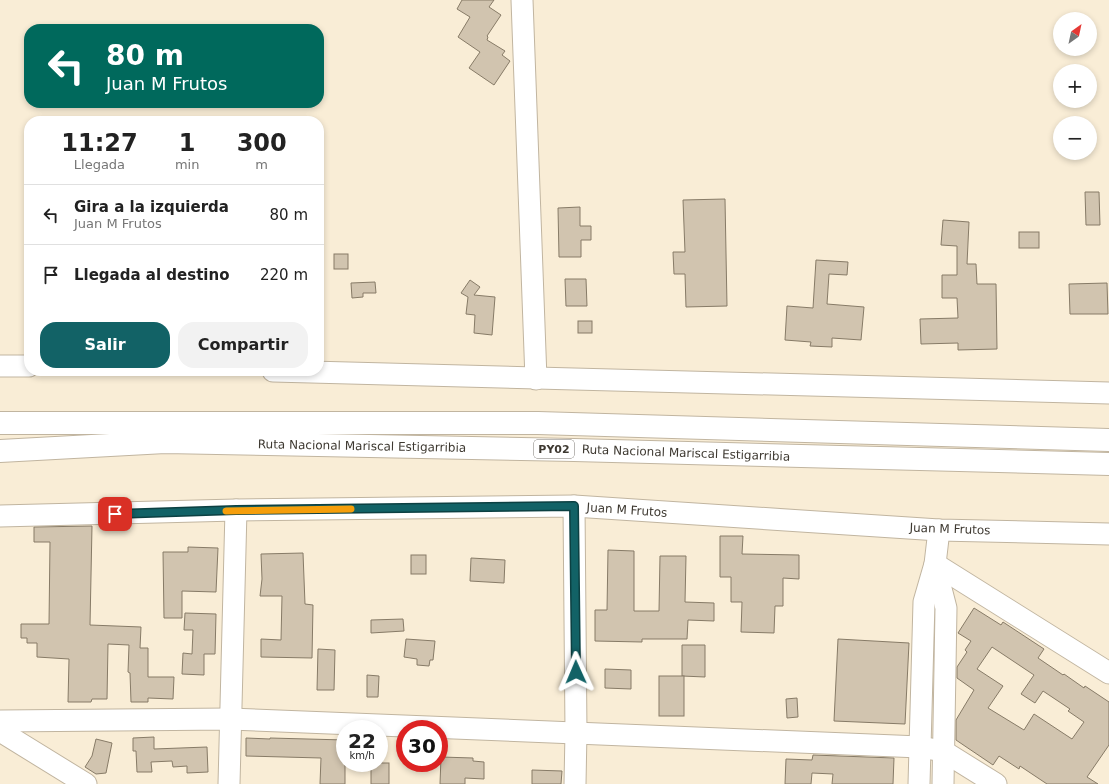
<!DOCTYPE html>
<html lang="es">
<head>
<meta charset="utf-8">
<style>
	body { margin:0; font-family:"DejaVu Sans",sans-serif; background:#f2f2f2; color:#222; height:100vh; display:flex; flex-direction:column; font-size:15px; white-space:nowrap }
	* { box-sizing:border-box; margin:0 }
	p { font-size:13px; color:#767676 }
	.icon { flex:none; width:22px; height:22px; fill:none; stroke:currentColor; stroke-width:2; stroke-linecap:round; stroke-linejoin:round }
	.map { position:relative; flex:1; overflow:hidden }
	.details { position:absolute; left:24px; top:116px; width:300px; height:260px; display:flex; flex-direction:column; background:#fff; border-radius:16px; box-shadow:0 2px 6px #0003 }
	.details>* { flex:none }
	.banner { position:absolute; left:24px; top:24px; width:300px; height:84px; border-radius:16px; box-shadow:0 2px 6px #0003; background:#00695c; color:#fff; overflow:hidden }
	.needle { width:26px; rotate:33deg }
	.tools { position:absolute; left:1053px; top:12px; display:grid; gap:8px }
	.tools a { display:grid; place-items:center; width:44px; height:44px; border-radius:50%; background:#fff; box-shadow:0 2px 6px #0003; font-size:20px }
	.speed { position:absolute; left:336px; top:720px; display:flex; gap:8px; font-size:20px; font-weight:700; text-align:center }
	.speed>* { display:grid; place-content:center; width:52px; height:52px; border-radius:50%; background:#fff; box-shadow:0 2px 6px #0003; line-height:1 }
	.speed small { font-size:10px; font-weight:400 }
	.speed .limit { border:6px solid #d22; background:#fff; color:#111 }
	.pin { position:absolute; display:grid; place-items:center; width:34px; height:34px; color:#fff; margin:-17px; border-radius:8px; box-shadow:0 2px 6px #0006 }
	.me { position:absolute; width:44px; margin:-22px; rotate:359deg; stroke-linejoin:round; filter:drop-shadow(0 0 3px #0008) }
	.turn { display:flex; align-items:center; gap:14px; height:84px; padding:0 16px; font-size:18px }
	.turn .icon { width:52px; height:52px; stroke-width:2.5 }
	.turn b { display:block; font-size:28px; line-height:34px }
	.eta { display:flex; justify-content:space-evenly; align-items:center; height:68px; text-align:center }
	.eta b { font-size:24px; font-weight:600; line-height:28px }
	.primary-button { display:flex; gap:8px; margin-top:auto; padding:8px 16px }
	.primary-button a { flex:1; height:46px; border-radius:16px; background:#126266; color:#fff; font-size:16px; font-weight:600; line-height:46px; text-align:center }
	.primary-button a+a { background:#f2f2f2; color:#222 }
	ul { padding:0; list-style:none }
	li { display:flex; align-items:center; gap:12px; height:60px; padding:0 16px; border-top:1px solid #e0e0e0 }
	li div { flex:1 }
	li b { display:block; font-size:15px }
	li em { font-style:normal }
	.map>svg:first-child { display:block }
	.building { fill:#d1c4af; stroke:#877b67; fill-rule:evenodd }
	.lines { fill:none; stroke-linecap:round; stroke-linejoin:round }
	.minor-casing { stroke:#c1b5a0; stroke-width:23 }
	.highway-casing { stroke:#c1b5a0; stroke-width:24 }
	.minor { stroke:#fff; stroke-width:21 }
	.highway { stroke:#fff; stroke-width:22 }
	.route-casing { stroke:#0c4042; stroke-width:10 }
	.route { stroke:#126266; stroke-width:7 }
	.slow { stroke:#f59e0b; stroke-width:7 }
	.labels { text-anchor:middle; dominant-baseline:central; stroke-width:4; stroke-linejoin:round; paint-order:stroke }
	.shield { fill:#fff; stroke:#78746f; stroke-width:1 }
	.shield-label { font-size:11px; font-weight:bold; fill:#3e3931 }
	.street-label { font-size:12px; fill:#3e3931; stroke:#fff }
</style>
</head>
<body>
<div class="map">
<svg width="1109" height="784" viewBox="0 0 1109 784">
	<rect width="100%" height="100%" fill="#f9edd6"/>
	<g class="building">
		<path d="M462 0H494L489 7 501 15 487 36 488 37 487 40 505 51 502 55 510 61 494 85 469 68 480 52 458 37 470 17 457 9Z"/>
		<path d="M1085 192H1099L1100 225H1086Z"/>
		<path d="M725 199 727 306 686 307 685 274H674L673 252H685L683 200Z"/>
		<path d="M580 207V226H591V240H581V257H559L558 208Z"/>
		<path d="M943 220 969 222 967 264H976L977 284H996L997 349 958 350V343L921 344 920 319 958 318 957 298H942V275H957V246L941 245Z"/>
		<rect x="1019" y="232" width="20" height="16"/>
		<rect x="334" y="254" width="14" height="15"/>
		<path d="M816 260 848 262 847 275 829 274 827 304 864 307 861 340 832 338V347L810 346 811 342 785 340 787 306 813 308Z"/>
		<path d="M565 279H586L587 306H566Z"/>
		<path d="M470 280 480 287 474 295 495 297 492 335 474 333 475 315 466 314 468 297 461 293Z"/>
		<path d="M375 282 376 293H363V297L352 298 351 283Z"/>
		<path d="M1107 283 1108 314H1070L1069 284Z"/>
		<rect x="578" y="321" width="14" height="12"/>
		<path d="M92 526 90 625 141 627 140 648H148V677H174L173 699 148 698V702H131L130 673 128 672 129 645 108 644 107 699H92L91 702H68L69 659 37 657V643H27V638H21V624H49L50 542H34V527Z"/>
		<path d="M720 536H743L742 554 799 555V579L783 578V606H775L774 633 741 632 742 602H731V577H720Z"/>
		<path d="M188 547 218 548 216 592 182 591V618H164L163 552H188Z"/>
		<path d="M608 550 634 551V611H659L660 556H686L685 602 714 603V621L688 620 687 639H642V642L595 641V610H607Z"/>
		<path d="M303 553 305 604 313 605 312 658 261 657V639L281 640 282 596H260L262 579 261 554Z"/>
		<rect x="411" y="555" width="15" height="19"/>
		<path d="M471 558 505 560 504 583 470 581Z"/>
		<path d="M974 608 1001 625 1003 622 1044 649 1038 658 1063 675 1064 674 1084 688 1085 686 1109 702V745L1087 777 1098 784H1047L1020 766 1019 769 999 756 993 765 956 740V720L974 690 957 678V667L967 652 965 650 971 641 958 633ZM992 647 1034 675 1021 694 1035 703 1043 691 1070 709 1068 711 1084 722 1072 739 1034 714 1024 730 988 708 1003 686 977 669Z"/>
		<path d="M185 613 216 614 215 654H204V675L182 674 183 653 192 654 193 630H184Z"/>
		<path d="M403 619 404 631 371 633V620Z"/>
		<path d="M406 639 435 641 433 660H430L429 666 417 665V659L404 657Z"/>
		<path d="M838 639 909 643 905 724 834 721Z"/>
		<path d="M682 645H705V677L682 676Z"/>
		<path d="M318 649 335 650 334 690H317Z"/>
		<path d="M605 669 631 670V689L605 688Z"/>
		<path d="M367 675 379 676 378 697H367Z"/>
		<rect x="659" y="676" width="25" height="40"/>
		<path d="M797 698 798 717 787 718 786 699Z"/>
		<path d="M154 737V749L207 747 208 772 187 773V766L173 767 172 761 151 762 152 772H137L136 751H133V738Z"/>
		<path d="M246 738 270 739V738L345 740V784H320L321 758 246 756Z"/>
		<path d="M96 739 112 743 106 773 96 774 85 767 92 756Z"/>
		<path d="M813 755 894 758 893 784H832L833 774 812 773 811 784H785L786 759 812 760Z"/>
		<path d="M441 757 473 758V761L484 762V779L465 778V784H440Z"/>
		<rect x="371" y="763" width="18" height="21"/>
		<path d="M532 770 562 771 561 784H532Z"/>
	</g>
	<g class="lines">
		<g class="minor-casing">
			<g id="minor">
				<path d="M522 0 536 379"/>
				<path d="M0 366H29"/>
				<path d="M273 371 1109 393"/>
				<path d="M574 506 576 732 575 784"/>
				<path d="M0 516 236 510 574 506 939 530 1109 534"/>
				<path d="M935 564 1109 673"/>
				<path d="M935 565 946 608 943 784"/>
				<path d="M0 721 230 719 920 747 943 751 996 784"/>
				<path d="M0 731 86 784"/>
				<path d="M229 784 236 510"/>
				<path d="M919 784 924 602 935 564 939 530"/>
			</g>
		</g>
		<g class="highway-casing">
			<g id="highway">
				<path d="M0 423H538L1109 440"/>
				<path d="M0 451 165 442 574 450 1109 464"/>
			</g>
		</g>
		<use href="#minor" class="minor"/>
		<use href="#highway" class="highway"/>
	</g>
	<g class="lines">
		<g class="route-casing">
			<path id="route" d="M115 514 236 510 574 506 576 672"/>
		</g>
		<use href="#route" class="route"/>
		<path class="slow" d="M226 511 351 509"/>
	</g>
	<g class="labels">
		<rect class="shield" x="534" y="440" width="40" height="18" rx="3"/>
		<g class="shield-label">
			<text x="554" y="449">PY02</text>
		</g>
		<g class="street-label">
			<text transform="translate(362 446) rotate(1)">Ruta Nacional Mariscal Estigarribia</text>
			<text transform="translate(686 453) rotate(2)">Ruta Nacional Mariscal Estigarribia</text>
			<text transform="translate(627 510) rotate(4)">Juan M Frutos</text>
			<text transform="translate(950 529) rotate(2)">Juan M Frutos</text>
		</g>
	</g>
</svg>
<div class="tools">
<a><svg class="needle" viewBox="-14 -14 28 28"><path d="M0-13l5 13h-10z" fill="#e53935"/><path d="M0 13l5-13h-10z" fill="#767676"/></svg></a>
<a>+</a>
<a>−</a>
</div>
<div class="speed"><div>22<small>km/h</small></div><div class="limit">30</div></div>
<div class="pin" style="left:115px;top:514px;background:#d93025"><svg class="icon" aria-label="arrive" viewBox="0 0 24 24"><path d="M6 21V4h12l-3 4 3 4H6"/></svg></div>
<svg class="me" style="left:576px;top:672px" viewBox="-20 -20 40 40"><path d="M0-17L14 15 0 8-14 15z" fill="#126266" stroke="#fff" stroke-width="4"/></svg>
<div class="banner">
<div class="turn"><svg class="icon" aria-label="left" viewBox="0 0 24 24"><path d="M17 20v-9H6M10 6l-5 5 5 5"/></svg><div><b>80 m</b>Juan M Frutos</div></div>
</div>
<section class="details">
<div class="eta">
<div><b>11:27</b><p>Llegada</p></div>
<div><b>1</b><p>min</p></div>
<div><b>300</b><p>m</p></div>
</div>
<ul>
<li><svg class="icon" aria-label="left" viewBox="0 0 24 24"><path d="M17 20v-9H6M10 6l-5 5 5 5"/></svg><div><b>Gira a la izquierda</b><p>Juan M Frutos</p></div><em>80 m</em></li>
<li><svg class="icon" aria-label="arrive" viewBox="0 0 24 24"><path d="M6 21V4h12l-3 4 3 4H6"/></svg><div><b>Llegada al destino</b></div><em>220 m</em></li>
</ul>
<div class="primary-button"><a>Salir</a><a>Compartir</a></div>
</section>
</div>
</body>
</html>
